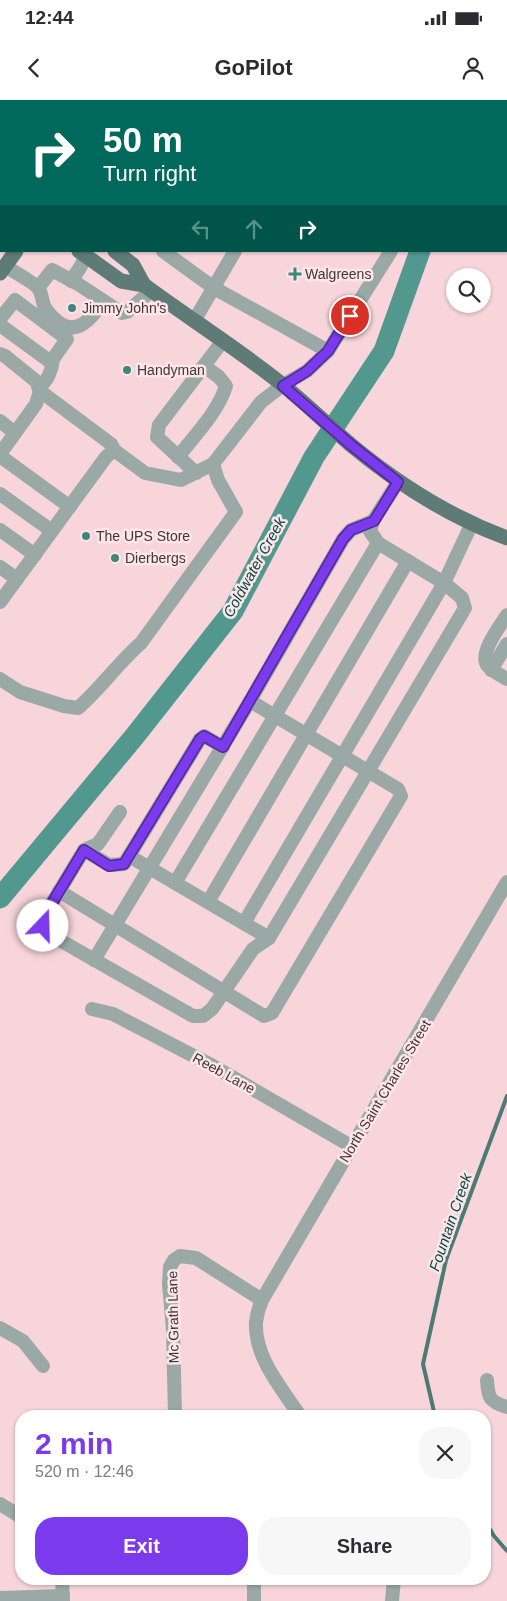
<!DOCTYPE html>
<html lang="en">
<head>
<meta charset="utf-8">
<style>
	body { margin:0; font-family:Arial,sans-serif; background:#f7f7f7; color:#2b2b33; height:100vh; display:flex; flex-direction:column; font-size:19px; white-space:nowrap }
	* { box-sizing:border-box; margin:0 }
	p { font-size:16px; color:#7c7c81 }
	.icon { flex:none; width:28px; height:28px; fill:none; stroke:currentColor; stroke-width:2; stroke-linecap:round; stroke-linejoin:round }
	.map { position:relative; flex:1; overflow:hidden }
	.panel { position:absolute; left:15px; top:1310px; width:476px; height:175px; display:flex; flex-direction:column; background:#fff; border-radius:20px; box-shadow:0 1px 4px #0004 }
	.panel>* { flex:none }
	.hud { position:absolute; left:0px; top:0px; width:508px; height:152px; box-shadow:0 1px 4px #0004; background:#00695c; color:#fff; overflow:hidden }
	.buttons { position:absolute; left:446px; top:168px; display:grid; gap:10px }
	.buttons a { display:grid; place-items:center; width:45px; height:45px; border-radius:50%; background:#fff; box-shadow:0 1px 4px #0004; font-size:25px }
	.pin { position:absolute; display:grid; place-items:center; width:42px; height:42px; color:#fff; margin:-21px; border:2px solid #fff; border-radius:50%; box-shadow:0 1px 5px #0007 }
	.me { position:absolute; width:55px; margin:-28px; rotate:21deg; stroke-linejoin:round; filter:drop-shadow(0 0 4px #0008) }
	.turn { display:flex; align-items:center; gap:18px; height:105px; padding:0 20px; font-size:22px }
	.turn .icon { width:65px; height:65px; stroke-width:2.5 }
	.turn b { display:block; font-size:35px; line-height:42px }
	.lanes { display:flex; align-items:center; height:48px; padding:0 20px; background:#0003; justify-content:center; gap:25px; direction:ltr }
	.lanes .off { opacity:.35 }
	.round { display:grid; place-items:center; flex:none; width:52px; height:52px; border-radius:20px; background:#f7f7f7 }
	.summary { display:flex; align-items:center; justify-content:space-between; height:85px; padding:0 20px }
	h1 { font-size:30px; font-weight:700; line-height:38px; color:#7c3aed }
	.button { display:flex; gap:10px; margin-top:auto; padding:10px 20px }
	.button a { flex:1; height:58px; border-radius:20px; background:#7c3aed; color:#fff; font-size:20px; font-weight:700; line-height:58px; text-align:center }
	.button a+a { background:#f7f7f7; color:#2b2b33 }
	.status { display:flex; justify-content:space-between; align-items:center; height:35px; padding:0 25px; background:#fff; direction:ltr }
	.status svg { height:14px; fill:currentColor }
	header { display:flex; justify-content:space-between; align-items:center; height:65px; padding:0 20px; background:#fff; font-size:22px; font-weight:700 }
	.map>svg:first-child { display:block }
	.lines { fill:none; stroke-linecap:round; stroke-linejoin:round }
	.stream { stroke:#4e7a75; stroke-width:4 }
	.river { stroke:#52988f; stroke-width:21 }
	.minor { stroke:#9aa9a6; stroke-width:14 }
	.major { stroke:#5f7b77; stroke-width:15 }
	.route-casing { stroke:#51269a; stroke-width:12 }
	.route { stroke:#7c3aed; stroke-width:9 }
	.poi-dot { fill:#3f857b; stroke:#fce6e9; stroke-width:2 }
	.labels { text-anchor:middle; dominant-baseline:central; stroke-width:5; stroke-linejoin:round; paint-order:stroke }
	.poi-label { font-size:14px; fill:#433537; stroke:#fce6e9; text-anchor:start }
	.street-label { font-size:14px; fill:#433537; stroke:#fce6e9 }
	.water-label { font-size:15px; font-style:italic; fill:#054841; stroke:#fce6e9 }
</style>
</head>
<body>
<div class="status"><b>12:44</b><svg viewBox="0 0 49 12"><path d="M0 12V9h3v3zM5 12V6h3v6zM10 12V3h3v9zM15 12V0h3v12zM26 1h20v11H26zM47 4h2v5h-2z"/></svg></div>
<header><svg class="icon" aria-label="back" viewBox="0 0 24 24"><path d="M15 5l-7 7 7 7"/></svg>GoPilot<svg class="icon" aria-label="person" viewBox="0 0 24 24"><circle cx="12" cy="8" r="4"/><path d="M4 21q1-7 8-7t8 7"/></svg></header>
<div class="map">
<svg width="507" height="1501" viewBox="0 0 507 1501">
	<rect width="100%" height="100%" fill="#f8d5da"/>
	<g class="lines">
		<g class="stream">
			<path d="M435 1316 423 1264 446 1160 507 996"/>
			<path d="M485 1421 494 1436 507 1451"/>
		</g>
		<g class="river">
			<path d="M506 9 507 8"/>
			<path d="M0 798 134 637 233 511 314 357 384 251 420 151"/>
		</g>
		<g class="minor">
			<path d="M55 0 56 1"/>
			<path d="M285 0 287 1"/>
			<path d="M403 0 405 1"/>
			<path d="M164 1 165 0"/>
			<path d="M0 33H1"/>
			<path d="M5 166C11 170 35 183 38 188 42 192 42 201 44 206 47 212 52 217 57 221 77 238 93 217 103 201"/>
			<path d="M71 181 81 166 85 156"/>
			<path d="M38 188 52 170 78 184 122 213 127 212 151 191"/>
			<path d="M0 219 15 200 67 239 53 259 48 260 0 225"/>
			<path d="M194 221 235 151"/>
			<path d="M328 251 391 151"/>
			<path d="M0 254 5 256 37 282 40 291 111 344 114 350"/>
			<path d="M38 287C48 282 52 269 53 259"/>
			<path d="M0 321 15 333"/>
			<path d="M0 354 36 304 40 291"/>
			<path d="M0 356 70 407"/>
			<path d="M178 357C195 335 218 312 226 286L219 277 204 266"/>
			<path d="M196 373 157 337 159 325 222 242"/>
			<path d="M398 382 373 421 370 431 378 443 444 483 472 423"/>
			<path d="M0 394 52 431"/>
			<path d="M0 430 35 455"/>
			<path d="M0 467 17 479"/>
			<path d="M0 502 106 357 114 350 145 373 181 380 213 364 261 302 283 285 307 271 328 251 214 188 163 151"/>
			<path d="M507 515C500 526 479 553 487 565 492 571 500 575 507 579"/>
			<path d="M491 570 507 544"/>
			<path d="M0 579 20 592 64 606 78 608C101 588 118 563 141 543L236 412 218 380 213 364"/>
			<path d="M223 647 204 636 200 639 129 756 269 838"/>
			<path d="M120 712 98 744 84 750 43 818V826L49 834 193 916H203L212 909 253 849 269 838 465 508 462 498 444 483 244 823"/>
			<path d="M84 750 109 765 124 764 129 756"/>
			<path d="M175 783 378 443"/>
			<path d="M59 791 264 916 272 913 401 696 398 689 250 601"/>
			<path d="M208 802 408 461"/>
			<path d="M94 860 250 601 343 439 351 430 373 421"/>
			<path d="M92 909 113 914 213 966 351 1046"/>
			<path d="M0 1228 23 1241 43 1266"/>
			<path d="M487 1280C488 1297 489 1302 507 1307"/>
			<path d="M175 1316 173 1230 169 1184 170 1167 174 1160 180 1156 196 1158 262 1200"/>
			<path d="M300 1316C282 1289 254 1257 256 1222 257 1214 259 1207 262 1200L507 782"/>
			<path d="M0 1404 21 1417"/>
			<path d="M62 1479 63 1501"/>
			<path d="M254 1479V1501"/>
			<path d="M0 1498 63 1496"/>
			<path d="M392 1501 394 1479"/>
		</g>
		<g class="major">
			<path d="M100 1 101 0"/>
			<path d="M126 1 127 0"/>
			<path d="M0 69 1 70"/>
			<path d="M0 95 1 96"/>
			<path d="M0 136 1 134"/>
			<path d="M79 151 121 181 144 185C190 219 238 249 283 285 306 304 328 325 351 345 398 384 450 417 507 438"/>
			<path d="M115 151 133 165 144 185"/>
			<path d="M0 173 16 151"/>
		</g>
	</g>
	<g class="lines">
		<g class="route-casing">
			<path id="route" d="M43 826V818L84 750 109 766 124 764 200 639 204 636 223 647 343 439 351 430 374 421 398 382 351 345 283 286 307 271 328 251 350 216"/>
		</g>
		<use href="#route" class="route"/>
	</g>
	<g class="poi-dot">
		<path d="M292.5 166.5h5v5h5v5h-5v5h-5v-5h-5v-5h5z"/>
		<circle cx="72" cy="208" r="5"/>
		<circle cx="127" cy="270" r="5"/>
		<circle cx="86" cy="436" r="5"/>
		<circle cx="115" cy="458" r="5"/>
	</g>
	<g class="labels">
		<g class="poi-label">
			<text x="305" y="174">Walgreens</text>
			<text x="82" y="208">Jimmy John's</text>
			<text x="137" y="270">Handyman</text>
			<text x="96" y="436">The UPS Store</text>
			<text x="125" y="458">Dierbergs</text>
		</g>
		<g class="street-label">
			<text transform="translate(224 973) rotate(29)">Reeb Lane</text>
			<text transform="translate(385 991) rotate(-59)">North Saint Charles Street</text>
			<text transform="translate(173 1217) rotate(-91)">Mc Grath Lane</text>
		</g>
		<g class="water-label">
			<text transform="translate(254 467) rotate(-61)">Coldwater Creek</text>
			<text transform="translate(450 1122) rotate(-71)">Fountain Creek</text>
		</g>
	</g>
</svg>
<div class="buttons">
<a><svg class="icon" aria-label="search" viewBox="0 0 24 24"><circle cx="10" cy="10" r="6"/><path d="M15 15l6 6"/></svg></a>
</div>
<div class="pin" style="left:350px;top:216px;background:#d93025"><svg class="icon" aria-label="arrive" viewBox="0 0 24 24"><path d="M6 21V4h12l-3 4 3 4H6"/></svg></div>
<svg class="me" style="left:43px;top:826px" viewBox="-20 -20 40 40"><circle r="19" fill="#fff"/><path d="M0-13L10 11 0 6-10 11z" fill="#7c3aed"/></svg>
<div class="hud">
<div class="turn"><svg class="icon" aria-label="right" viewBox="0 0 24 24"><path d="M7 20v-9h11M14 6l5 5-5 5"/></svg><div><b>50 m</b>Turn right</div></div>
<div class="lanes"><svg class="icon off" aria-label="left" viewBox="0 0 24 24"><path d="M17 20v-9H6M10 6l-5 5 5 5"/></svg><svg class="icon off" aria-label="ahead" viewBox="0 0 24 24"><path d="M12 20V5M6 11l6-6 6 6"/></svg><svg class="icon" aria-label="right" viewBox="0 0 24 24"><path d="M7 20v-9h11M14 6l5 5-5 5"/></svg></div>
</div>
<section class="panel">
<div class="summary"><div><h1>2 min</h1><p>520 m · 12:46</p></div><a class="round"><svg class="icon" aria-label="close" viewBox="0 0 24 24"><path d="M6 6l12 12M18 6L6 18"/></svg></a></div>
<div class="button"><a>Exit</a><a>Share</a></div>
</section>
</div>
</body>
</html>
